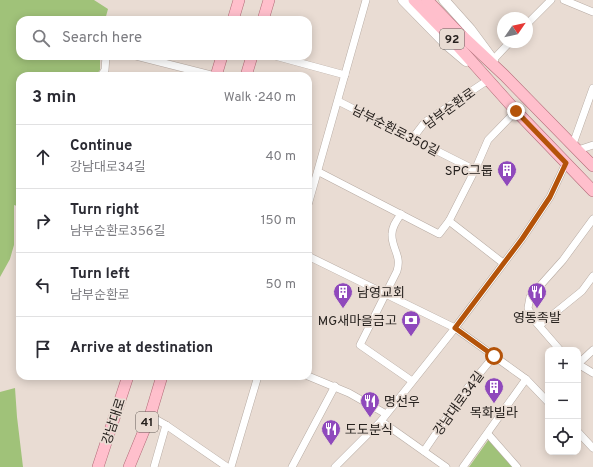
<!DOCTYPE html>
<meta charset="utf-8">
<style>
:root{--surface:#fff;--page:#f2f2f3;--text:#2b2b33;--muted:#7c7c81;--line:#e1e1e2}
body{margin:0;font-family:Overpass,"Noto Sans KR",sans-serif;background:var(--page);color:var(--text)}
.controls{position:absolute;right:12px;bottom:12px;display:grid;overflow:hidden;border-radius:8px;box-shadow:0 2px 10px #0003}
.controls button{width:36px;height:36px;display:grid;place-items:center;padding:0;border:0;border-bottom:1px solid var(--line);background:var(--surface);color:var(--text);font:20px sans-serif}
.compass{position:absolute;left:497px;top:12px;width:36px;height:36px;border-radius:50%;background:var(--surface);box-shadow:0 2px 10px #0003;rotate:56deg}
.stop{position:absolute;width:12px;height:12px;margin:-9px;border:3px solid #b45309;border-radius:50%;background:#fff}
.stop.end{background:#b45309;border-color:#fff;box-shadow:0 1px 4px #0008}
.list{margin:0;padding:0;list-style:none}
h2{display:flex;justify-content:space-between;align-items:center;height:52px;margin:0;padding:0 16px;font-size:17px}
h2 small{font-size:13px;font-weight:400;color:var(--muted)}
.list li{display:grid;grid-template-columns:26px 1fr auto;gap:12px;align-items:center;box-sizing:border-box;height:64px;padding:0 16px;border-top:1px solid var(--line)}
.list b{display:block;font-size:15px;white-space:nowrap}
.list p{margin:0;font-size:13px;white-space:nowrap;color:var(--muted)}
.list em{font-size:13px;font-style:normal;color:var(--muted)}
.icon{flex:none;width:22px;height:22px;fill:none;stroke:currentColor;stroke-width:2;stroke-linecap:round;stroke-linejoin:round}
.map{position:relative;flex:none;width:593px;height:467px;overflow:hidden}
.search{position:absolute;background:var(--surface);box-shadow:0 2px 10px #0003;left:16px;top:16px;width:296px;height:44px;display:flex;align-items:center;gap:10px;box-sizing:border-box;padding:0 14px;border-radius:12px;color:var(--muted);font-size:15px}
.panel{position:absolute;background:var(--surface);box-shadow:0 2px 10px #0003;left:16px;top:72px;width:296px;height:308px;border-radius:12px}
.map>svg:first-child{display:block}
</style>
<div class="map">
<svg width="593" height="467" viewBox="0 0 593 467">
<rect width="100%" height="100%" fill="#e9dcd3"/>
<!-- green -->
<g fill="#a0c279">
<polygon points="0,0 94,0 108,9 105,20 20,20 20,56 100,56 100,70 95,76 20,76 20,207 14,205 14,245 10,259 0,277"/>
<polygon points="15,388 17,417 23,467 0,467 0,392"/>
<polygon points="489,439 513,467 469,467"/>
</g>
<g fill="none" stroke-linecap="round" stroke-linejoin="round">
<!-- minor casing -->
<g stroke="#b7aba3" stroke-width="8">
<g id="minor">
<polyline points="564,0 593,12"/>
<polyline points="527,24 551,0"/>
<polyline points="136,56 215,76"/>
<polyline points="275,56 345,75"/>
<polyline points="493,60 510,42"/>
<polyline points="101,76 105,70 106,56"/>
<polyline points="338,101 475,170"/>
<polyline points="412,139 425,122 488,80"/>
<polyline points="573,144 593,88"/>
<polyline points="578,150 593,145"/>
<polyline points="319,172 439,234 449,221 475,170 488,140 516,111"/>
<polyline points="308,205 366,0"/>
<path d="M401 214C397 220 392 226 392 234 391 248 402 255 397 271L360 345 412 381"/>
<polyline points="449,221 503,263"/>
<polyline points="308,256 455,328 526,379 548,402"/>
<polyline points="540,325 582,291 593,276"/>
<polyline points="560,350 534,320 528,308 530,297 563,260 593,219"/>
<polyline points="578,364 593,350"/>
<polyline points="578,364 593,373"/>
<polyline points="308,376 349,393 386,414"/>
<polyline points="150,416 166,425 227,467"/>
<polyline points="381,421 446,467"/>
<polyline points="578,432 593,448"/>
<polyline points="488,434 517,467"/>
<polyline points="424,451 465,391 494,356"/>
<polyline points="154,467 166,425"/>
<polyline points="231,467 258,376"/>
<polyline points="292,467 335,386"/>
<polyline points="335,467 381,421 455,328 522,239 550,197 566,163"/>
<polyline points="463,467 526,379"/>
</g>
</g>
<!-- secondary casing -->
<g stroke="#b7aba3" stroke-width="11">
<g id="secondary">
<polyline points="403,0 447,45 466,61"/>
<polyline points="444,0 470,29 493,60"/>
</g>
</g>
<!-- primary casing -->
<g stroke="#b36c79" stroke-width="12">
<g id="primary">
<polyline points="414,0 449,36 516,111 593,191"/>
<polyline points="427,0 456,30 504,75 593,166"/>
<polyline points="233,20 239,0"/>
<polyline points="263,20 269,0"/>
<polyline points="216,76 222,56"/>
<polyline points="246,76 252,56"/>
<polyline points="98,467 128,376"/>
<polyline points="129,467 150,416 162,376"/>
</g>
</g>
<!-- minor -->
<use href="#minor" stroke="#fff" stroke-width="7"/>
<!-- secondary -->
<use href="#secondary" stroke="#fff" stroke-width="10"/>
<!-- primary -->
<use href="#primary" stroke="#ffbfcc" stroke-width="11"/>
</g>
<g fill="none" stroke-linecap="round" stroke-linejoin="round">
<!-- route -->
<polyline stroke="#b45309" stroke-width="5" points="494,356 455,328 522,239 550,197 566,163 516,111"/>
</g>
<!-- icons -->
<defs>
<g id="building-pin" transform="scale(1)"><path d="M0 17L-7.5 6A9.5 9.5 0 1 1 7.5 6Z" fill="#8f49bc" stroke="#e9dcd3"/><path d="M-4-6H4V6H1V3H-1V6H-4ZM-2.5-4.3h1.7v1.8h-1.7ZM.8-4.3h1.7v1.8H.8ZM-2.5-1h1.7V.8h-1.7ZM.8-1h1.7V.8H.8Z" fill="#fff"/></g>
<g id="restaurant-pin" transform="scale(1)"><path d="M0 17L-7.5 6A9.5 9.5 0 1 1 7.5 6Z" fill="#8f49bc" stroke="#e9dcd3"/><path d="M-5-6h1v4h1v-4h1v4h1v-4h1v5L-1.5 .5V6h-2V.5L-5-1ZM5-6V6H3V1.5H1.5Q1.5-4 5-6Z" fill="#fff"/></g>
<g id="bank-pin" transform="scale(1)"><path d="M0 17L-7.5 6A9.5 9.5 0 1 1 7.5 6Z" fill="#8f49bc" stroke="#e9dcd3"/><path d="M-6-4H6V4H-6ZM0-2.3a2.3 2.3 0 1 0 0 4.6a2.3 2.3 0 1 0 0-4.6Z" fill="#fff"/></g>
</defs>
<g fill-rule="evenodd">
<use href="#building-pin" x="507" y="170"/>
<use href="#building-pin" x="343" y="292"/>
<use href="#restaurant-pin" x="537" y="292"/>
<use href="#bank-pin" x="411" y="320"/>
<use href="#building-pin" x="494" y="387"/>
<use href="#restaurant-pin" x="370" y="401"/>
<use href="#restaurant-pin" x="331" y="429"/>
</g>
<g text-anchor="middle" stroke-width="3.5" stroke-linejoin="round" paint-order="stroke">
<!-- shield labels -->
<g fill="#e9dcd3" stroke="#605954" stroke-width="1">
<rect x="440" y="29" width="24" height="20" rx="3"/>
<rect x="136" y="412" width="22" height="20" rx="3"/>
</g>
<g font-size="12" font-weight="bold" fill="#26211e">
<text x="452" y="43">92</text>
<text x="147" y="426">41</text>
</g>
<!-- street labels -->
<g font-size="13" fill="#26211e" stroke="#e9dcd3">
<text transform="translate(449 108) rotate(-36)" y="5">남부순환로</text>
<text transform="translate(396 130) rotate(27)" y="5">남부순환로350길</text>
<text transform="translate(458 403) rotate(-54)" y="5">강남대로34길</text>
<text transform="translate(113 421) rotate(-72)" y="5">강남대로</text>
</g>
<!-- poi labels -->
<g font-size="13" fill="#26211e" stroke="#e9dcd3" text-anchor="start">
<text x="493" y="175" text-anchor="end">SPC그룹</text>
<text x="357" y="297">남영교회</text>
<text x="537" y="322" text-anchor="middle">영동족발</text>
<text x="397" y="325" text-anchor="end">MG새마을금고</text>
<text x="384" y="406">명선우</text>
<text x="494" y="417" text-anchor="middle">목화빌라</text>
<text x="345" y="434">도도분식</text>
</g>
</g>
</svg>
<div class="controls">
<button>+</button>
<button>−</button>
<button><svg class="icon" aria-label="locate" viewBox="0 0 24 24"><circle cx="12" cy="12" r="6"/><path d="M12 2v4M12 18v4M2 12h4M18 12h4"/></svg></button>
</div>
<svg class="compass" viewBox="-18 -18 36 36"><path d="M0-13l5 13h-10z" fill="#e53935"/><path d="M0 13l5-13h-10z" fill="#7c7c81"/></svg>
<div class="stop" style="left:494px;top:356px"></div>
<div class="stop end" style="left:516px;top:111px"></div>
<div class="search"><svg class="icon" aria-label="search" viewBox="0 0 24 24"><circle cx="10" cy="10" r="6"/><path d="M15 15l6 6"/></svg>Search here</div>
<section class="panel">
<h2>3 min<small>Walk · 240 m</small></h2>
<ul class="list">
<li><svg class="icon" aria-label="ahead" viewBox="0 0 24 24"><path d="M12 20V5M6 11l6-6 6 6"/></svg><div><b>Continue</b><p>강남대로34길</p></div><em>40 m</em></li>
<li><svg class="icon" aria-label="right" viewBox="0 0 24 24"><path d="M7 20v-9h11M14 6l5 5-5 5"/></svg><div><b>Turn right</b><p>남부순환로356길</p></div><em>150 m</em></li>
<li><svg class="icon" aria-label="left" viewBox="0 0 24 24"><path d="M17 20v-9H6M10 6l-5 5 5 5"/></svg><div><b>Turn left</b><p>남부순환로</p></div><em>50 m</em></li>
<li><svg class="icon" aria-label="arrive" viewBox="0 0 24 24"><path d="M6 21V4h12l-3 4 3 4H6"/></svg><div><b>Arrive at destination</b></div></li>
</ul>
</section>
</div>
